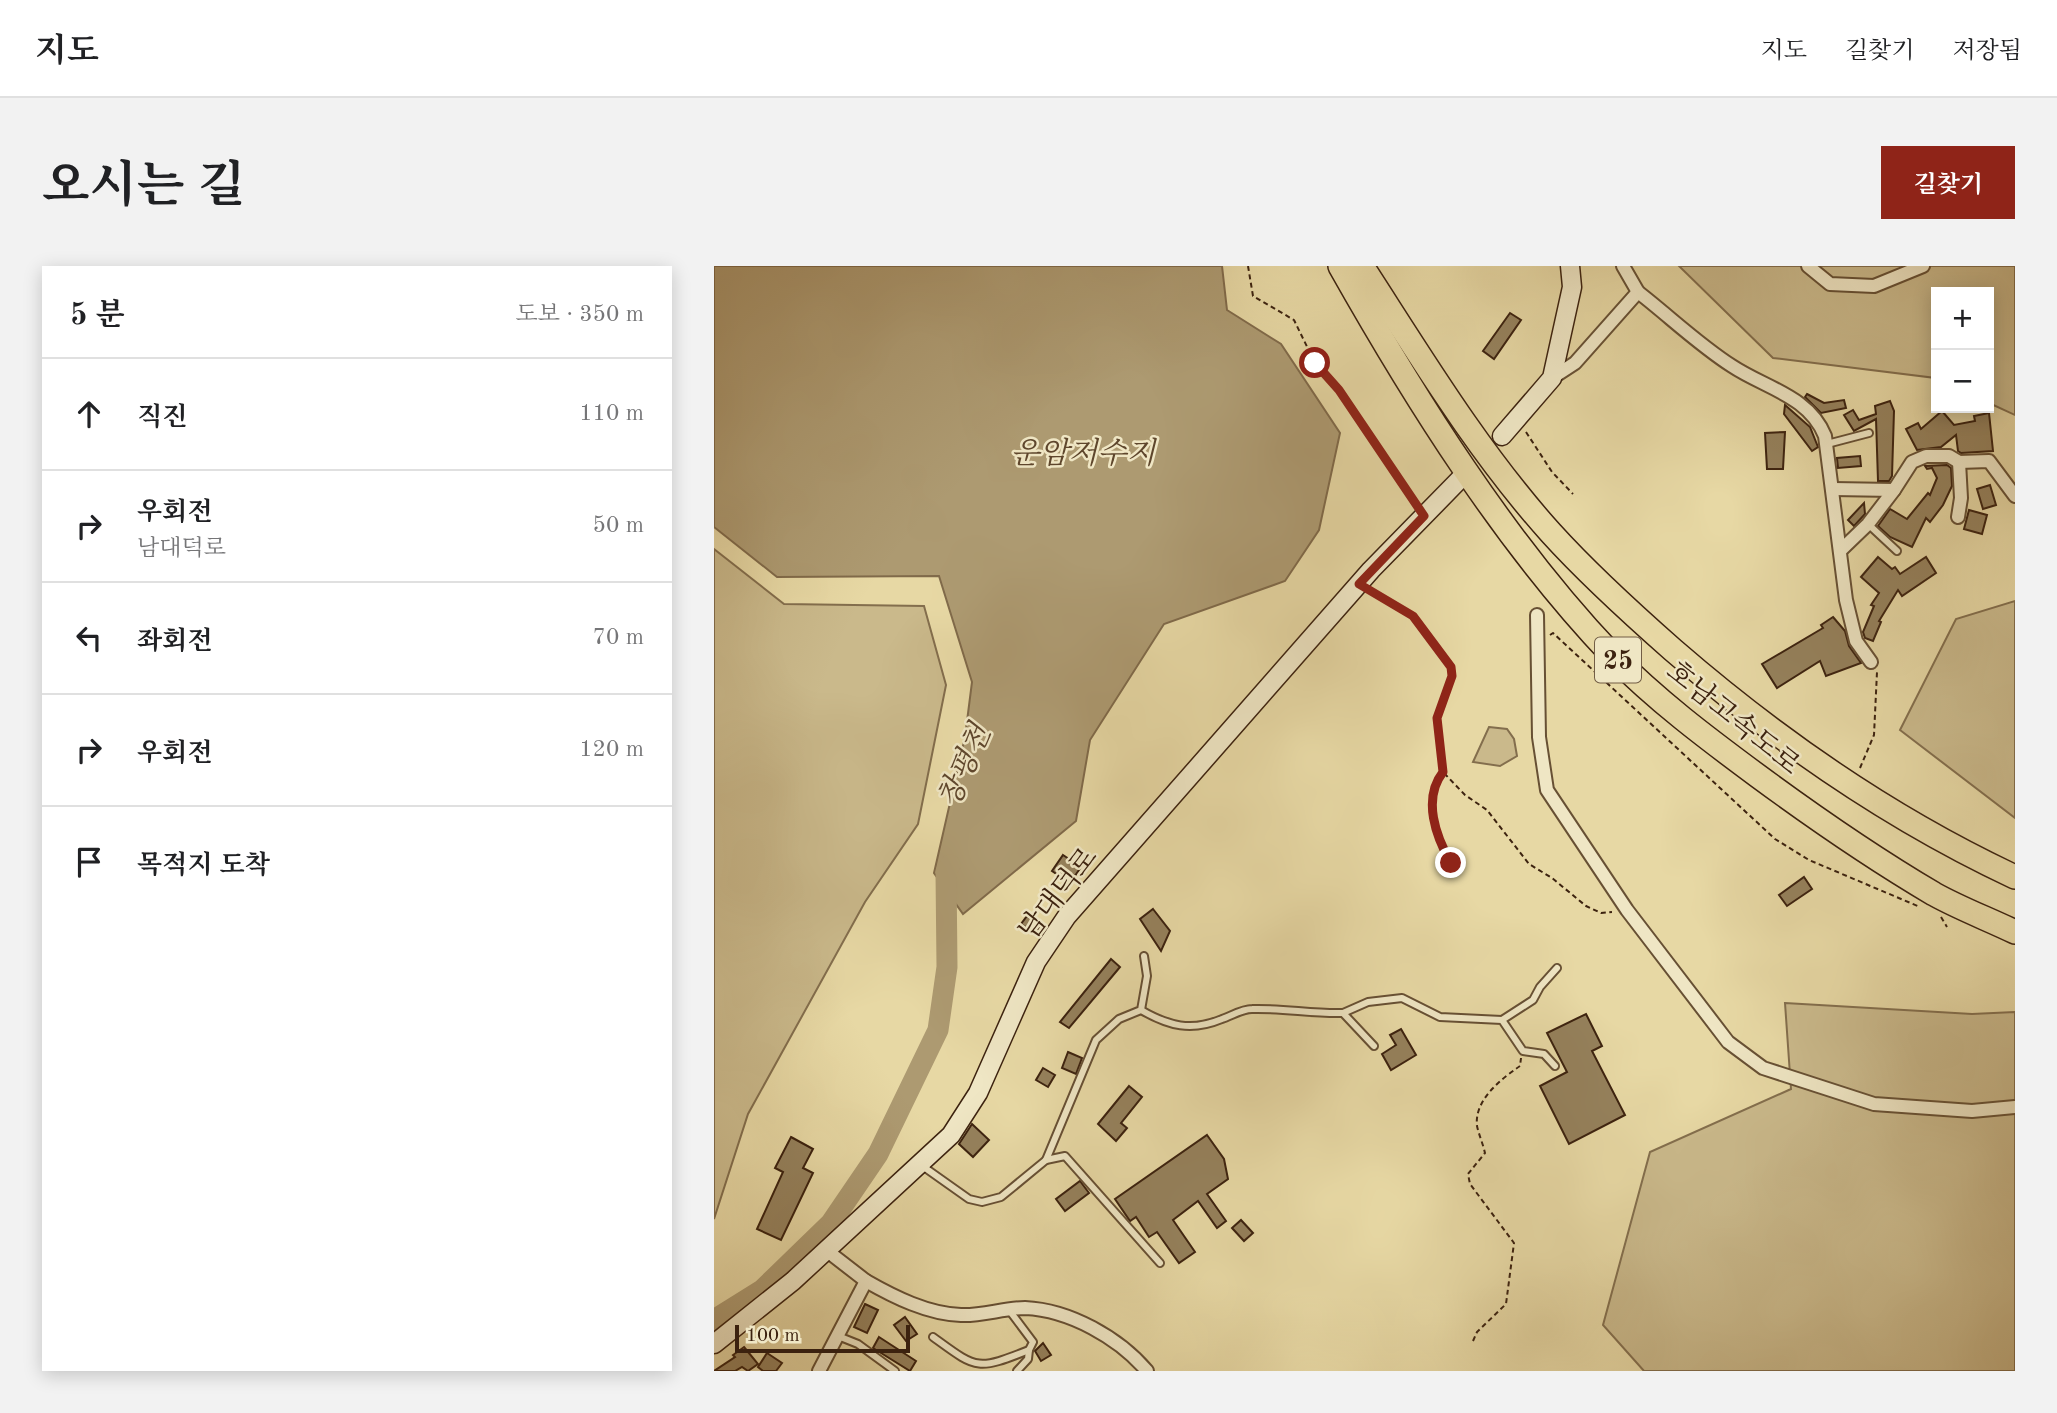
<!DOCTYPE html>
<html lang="ko">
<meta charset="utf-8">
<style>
:root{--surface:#fff;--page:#f2f2f2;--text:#202124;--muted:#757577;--line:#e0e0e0;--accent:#8f2418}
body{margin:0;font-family:"Old Standard TT","Noto Serif KR",serif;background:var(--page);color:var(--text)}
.controls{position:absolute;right:21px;top:21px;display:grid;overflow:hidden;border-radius:0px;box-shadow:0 4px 18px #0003}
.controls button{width:63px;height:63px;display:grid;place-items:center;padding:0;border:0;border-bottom:2px solid var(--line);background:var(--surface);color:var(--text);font:35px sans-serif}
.scale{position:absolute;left:21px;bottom:18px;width:175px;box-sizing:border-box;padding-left:7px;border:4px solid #3c220f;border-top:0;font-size:19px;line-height:24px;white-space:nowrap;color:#3c220f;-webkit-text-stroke:5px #efe6c4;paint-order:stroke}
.stop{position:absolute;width:21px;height:21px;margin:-16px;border:5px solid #8f2418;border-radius:50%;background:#fff}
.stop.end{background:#8f2418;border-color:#fff;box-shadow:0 2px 7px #0008}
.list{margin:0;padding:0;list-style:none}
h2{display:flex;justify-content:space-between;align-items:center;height:91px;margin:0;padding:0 28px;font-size:30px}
h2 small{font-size:23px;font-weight:400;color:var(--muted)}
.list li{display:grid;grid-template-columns:46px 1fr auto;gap:21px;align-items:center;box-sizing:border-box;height:112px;padding:0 28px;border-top:2px solid var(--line)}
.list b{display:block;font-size:26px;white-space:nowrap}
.list p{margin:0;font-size:23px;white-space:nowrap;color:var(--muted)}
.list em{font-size:23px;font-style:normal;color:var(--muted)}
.icon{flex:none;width:38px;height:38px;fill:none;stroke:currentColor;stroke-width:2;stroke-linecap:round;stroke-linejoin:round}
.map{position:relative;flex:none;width:1301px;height:1105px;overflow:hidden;border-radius:0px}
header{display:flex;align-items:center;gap:42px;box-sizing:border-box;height:98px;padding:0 35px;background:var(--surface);border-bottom:2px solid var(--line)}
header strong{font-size:33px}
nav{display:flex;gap:38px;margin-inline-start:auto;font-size:24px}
.intro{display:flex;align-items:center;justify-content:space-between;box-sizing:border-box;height:168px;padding:0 42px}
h1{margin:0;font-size:49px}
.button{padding:18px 32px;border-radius:0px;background:var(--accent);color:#fff;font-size:24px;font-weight:700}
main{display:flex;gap:42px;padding:0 42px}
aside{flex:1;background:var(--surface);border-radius:0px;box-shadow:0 4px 18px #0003}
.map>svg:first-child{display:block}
</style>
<header>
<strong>지도</strong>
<nav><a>지도</a><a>길찾기</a><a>저장됨</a></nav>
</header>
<div class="intro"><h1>오시는 길</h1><a class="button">길찾기</a></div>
<main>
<aside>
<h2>5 분<small>도보 · 350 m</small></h2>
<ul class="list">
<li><svg class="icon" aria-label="ahead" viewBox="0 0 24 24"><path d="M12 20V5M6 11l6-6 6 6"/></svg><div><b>직진</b></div><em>110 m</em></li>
<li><svg class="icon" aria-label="right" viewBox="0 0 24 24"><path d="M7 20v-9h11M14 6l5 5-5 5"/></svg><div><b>우회전</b><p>남대덕로</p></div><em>50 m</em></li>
<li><svg class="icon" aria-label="left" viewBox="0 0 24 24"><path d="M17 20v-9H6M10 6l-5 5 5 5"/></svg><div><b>좌회전</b></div><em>70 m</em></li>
<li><svg class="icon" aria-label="right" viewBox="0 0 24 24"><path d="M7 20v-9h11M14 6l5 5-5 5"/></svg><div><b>우회전</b></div><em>120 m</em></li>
<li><svg class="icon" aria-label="arrive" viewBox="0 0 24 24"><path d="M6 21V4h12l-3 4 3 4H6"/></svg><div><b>목적지 도착</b></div></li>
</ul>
</aside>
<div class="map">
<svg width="1301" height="1105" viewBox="0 0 1301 1105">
<rect width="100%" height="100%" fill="#e7d8a4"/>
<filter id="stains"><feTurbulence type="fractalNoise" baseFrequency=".00286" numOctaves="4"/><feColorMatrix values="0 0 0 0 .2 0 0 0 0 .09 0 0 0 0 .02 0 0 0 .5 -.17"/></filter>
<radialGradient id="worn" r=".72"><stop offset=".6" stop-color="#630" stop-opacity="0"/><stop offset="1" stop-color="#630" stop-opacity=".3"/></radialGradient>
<!-- green -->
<g fill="#cab98b" stroke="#836e4d" stroke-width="2">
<polygon points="965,0 1301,0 1301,149 1275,137 1275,26 1222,26 1222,112 1059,92"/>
<polygon points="0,283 70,338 210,340 232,419 204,558 151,636 34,848 0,953"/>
<polygon points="1301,335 1301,552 1186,464 1242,353"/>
<polygon points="775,461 793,463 800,473 803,490 786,500 759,496"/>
<polygon points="1071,737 1258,748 1301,746 1301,1105 930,1105 889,1059 936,886 1077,823"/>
</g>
<!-- water -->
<polygon fill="#ad9a71" stroke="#806a4a" stroke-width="2" points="0,0 508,0 513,44 567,78 626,167 605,264 571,315 450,358 376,474 362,555 249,648 220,607 251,471 258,416 225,310 63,311 0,261"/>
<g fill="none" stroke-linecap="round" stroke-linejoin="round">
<!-- river -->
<polyline stroke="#ad9a71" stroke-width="21" points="0,1054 48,1024 117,957 164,888 224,764 233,701 232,606 236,599"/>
</g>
<!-- building -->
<g fill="#95815c" stroke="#3c220f" stroke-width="2">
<polygon points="796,47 807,54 780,93 769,85"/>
<polygon points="1093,128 1110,137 1130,134 1132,142 1107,147 1091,131"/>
<polygon points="1176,135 1180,145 1178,210 1175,215 1164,215 1162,153 1140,165 1130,149 1139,144 1145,154 1162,148 1161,140"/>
<polygon points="1071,139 1096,161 1104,181 1098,185 1070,148"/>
<polygon points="1228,145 1240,159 1261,155 1260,150 1275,147 1279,185 1247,187 1244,185 1242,169 1227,181 1203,184 1192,163 1204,157 1207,163"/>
<polygon points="1071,166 1069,203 1053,203 1051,167"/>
<polygon points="1146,190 1147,200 1124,202 1123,192"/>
<polygon points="1233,199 1237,202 1238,220 1229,239 1216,256 1212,252 1198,281 1176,271 1164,260 1176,243 1193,253 1214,227 1216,229 1223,212 1218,202 1213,203 1211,200"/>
<polygon points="1276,219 1282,239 1269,243 1263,223"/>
<polygon points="1150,237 1151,248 1140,260 1134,254"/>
<polygon points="1255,244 1273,249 1268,268 1250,263"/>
<polygon points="1164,291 1178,303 1181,301 1186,308 1212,291 1222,307 1188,330 1184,324 1165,355 1167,356 1159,375 1151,372 1149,366 1160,340 1157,339 1165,327 1147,311"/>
<polygon points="1119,351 1131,365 1135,380 1147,397 1112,410 1106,395 1063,422 1048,398 1109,362 1107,359"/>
<polygon points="349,589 367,601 356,617 338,605"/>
<polygon points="1090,611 1098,623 1073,640 1065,629"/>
<polygon points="439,643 456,665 447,685 426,653"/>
<polygon points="313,650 326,660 321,667 307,658"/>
<polygon points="397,693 406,701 355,762 346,756"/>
<polygon points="872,748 888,780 878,785 911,849 855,878 826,820 853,806 833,767"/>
<polygon points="687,763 702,789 677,804 668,788 682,779 676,769"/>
<polygon points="354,786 368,792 362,808 348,802"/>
<polygon points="329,802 341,809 334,821 322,814"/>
<polygon points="415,820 428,831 407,857 413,862 402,875 384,858"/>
<polygon points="258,858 275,874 259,891 245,878"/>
<polygon points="493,869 510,893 514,913 493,928 512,955 503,962 484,935 459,954 481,986 465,997 443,966 435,971 422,951 416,955 401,933"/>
<polygon points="77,871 99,883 89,902 99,907 67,974 43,963 69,906 61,902"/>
<polygon points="366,915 375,927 351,945 342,933"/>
<polygon points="527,954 539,967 530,975 518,962"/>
<polygon points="151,1038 164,1044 153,1067 140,1061"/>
<polygon points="191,1051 203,1068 192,1075 180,1059"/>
<polygon points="165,1071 202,1095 196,1105 159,1082"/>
<polygon points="329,1077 337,1089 327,1095 321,1085"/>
<polygon points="30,1081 44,1098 34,1105 28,1101 21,1105 0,1105 21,1091 19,1089"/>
<polygon points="53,1087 68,1097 62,1105 49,1105 44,1101"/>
</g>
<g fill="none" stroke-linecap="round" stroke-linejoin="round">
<!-- service casing -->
<g stroke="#675034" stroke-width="10">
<g id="service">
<polyline points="1113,178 1155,167"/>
<polyline points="1154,258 1183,285"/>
<path d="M427 744C455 760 477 766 508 753 517 750 528 743 538 743 569 742 599 748 629 747L660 780"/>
<polyline points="629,747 654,736 688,732 726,751 788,754 809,785 830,788 841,800"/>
<polyline points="788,754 819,734 826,721 843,702"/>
<polyline points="332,894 351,890 446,997"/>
<polyline points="207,899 255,933 268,936 287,931 332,894 382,774 405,753 427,744 433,710 430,690"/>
<polyline points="124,1070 144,1078 181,1105"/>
<path d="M219 1071C263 1103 262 1105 315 1084L319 1076 295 1044"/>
<polyline points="303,1105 314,1093 315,1084"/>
</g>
</g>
<!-- minor casing -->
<g stroke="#675034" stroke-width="16">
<g id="minor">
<polyline points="1094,0 1116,18 1160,20 1209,0"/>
<path d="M924 26C955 50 985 79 1018 100 1051 122 1095 130 1111 170L1132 334 1142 375 1157 396"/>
<polyline points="838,112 861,97 924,26 909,0"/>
<polyline points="1119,223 1180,224 1198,196 1212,190 1235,190 1245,196 1275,195 1301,230"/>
<polyline points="1244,251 1247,232 1245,196"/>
<polyline points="1127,284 1154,258 1180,224"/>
<polyline points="823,349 825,471 833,524 913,644 1014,776 1049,802 1160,838 1258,845 1301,841"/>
<path d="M152 1015C180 1031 214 1048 247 1049 268 1050 290 1042 311 1042 356 1044 405 1072 433 1105"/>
<polyline points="105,1105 152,1015 112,984"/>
</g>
</g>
<!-- secondary casing -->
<g stroke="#3c220f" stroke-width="21">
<g id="secondary">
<polyline points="788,170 838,112 858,21 856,0"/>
<polyline points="0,1078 79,1015 237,869 264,827 322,696 353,650 657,304 746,213"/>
</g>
</g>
<!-- motorway casing -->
<g stroke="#3c220f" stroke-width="26">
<g id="motorway">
<path d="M626 0C701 133 792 278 898 389 942 434 994 473 1044 510 1101 552 1159 592 1220 628 1245 642 1274 653 1301 666"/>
<path d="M648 0C707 91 764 186 837 267 875 309 917 347 959 384 1064 475 1175 552 1301 611"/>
</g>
</g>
<!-- path -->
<g stroke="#3c220f" stroke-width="2" stroke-dasharray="5 3.5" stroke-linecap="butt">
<polyline points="534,0 539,30 580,54 601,97 625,124 702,237"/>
<polyline points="812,166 838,206 859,228"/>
<polyline points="658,326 699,350 737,400 738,410 723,452 729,506 751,529 773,544 815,598 838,612 872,640 887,647 898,646"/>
<polyline points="836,369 839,367 1061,573 1095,594 1206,641"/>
<polyline points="1146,502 1160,469 1163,406"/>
<path d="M728 507C708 533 722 572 737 597"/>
<polyline points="1227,651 1233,661"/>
<path d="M759 1075 763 1066 792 1038 800 977 756 918 754 908 771 887C769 878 765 869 763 860 760 834 787 813 806 800L807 792"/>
</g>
<!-- service -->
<use href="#service" stroke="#efe6c4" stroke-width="6"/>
<!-- minor -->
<use href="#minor" stroke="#efe6c4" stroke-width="12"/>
<!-- secondary -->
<use href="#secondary" stroke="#efe6c4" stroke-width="18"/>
<!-- motorway -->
<use href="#motorway" stroke="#e7d8a4" stroke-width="23"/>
</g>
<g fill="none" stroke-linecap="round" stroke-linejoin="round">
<!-- route -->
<path stroke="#8f2418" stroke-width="9" d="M601 97 625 124 710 250 645 318 699 350 737 401 738 410 723 452 729 506C708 533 722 571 737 597"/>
</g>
<g text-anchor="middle" stroke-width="5" stroke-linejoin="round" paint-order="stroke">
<!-- shield labels -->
<rect fill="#efe6c4" stroke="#725d45" stroke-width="2" x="881" y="371.5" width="46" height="45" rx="5"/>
<g font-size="26" font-weight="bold" fill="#3c220f">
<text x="904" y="403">25</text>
</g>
<!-- street labels -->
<g font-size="28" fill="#3c220f" stroke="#efe6c4">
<text transform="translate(1020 451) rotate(39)" y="10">호남고속도로</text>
<text transform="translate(343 627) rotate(-52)" y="10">남대덕로</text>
</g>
<!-- water labels -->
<g font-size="30" font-style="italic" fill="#5e462c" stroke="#efe6c4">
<text x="369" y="197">운암저수지</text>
<text transform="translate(250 500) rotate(-66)" y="10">창평천</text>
</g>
</g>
<rect width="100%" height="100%" filter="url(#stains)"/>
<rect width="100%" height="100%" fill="url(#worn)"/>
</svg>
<div class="controls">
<button>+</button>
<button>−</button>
</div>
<div class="scale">100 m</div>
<div class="stop" style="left:601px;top:97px"></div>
<div class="stop end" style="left:737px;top:597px"></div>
</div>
</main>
